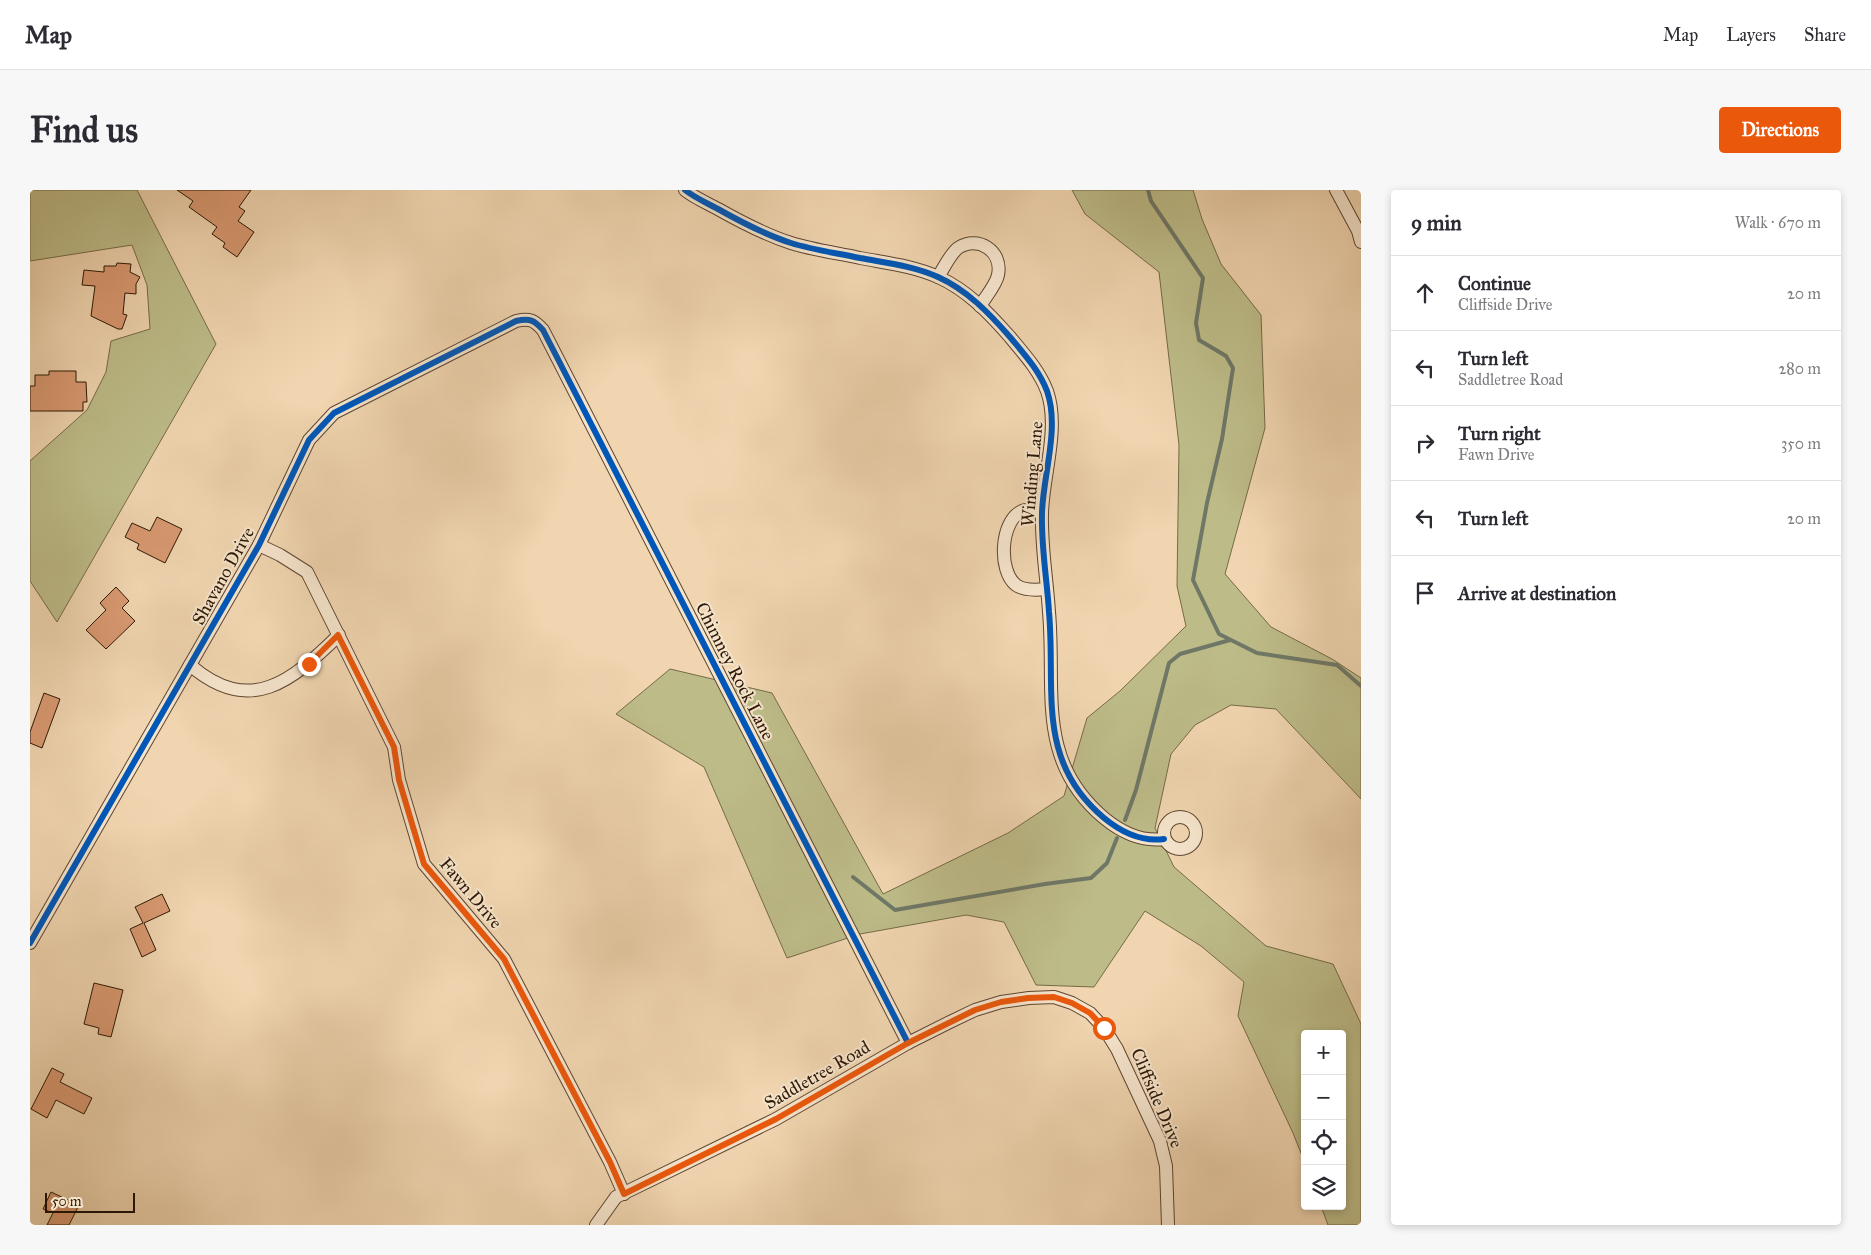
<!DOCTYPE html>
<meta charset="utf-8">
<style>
:root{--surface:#fff;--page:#f7f7f7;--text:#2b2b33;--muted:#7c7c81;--line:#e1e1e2;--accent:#ea580c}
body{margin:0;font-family:"IM FELL Great Primer",serif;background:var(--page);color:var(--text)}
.controls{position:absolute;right:15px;bottom:15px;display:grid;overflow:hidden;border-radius:5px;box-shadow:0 2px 8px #0003}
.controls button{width:45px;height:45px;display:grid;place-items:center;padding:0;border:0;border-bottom:1px solid var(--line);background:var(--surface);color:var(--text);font:25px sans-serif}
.scale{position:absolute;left:15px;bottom:12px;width:90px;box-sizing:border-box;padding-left:5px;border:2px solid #2e1705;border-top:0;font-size:14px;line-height:18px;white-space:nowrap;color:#2e1705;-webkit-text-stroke:4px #f5e4cc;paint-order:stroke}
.stop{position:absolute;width:15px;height:15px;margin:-11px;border:4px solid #ea580c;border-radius:50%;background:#fff}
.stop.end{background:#ea580c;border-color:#fff;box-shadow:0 1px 5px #0008}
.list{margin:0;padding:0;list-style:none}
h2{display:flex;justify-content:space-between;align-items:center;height:65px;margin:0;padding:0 20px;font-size:21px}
h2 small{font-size:16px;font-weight:400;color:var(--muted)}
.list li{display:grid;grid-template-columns:32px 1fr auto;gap:15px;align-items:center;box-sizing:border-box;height:75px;padding:0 20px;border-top:1px solid var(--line)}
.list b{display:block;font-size:19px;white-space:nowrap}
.list p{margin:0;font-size:16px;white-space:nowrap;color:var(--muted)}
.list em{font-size:16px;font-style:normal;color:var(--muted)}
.icon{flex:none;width:28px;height:28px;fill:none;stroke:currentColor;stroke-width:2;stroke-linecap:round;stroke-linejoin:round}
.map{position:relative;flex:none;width:1331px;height:1035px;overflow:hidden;border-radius:5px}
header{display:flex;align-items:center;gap:30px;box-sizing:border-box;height:70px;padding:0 25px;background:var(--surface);border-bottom:1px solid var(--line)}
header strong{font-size:24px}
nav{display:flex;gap:28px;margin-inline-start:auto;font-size:18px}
.intro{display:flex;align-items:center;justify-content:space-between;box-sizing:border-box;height:120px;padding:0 30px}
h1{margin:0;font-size:35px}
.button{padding:12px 22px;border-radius:5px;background:var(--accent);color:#fff;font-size:18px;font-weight:700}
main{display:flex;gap:30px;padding:0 30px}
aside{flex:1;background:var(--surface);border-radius:5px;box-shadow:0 2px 8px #0003}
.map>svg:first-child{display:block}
</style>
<header>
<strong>Map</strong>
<nav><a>Map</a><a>Layers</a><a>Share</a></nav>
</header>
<div class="intro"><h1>Find us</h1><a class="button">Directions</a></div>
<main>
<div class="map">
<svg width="1331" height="1035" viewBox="0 0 1331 1035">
<rect width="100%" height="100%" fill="#f0d5b0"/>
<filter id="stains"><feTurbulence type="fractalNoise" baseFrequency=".004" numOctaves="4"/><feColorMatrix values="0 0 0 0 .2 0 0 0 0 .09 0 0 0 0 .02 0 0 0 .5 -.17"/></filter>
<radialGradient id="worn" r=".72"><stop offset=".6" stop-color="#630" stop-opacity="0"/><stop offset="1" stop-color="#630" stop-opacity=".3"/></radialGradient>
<!-- green -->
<g fill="#bdbc89" stroke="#766a47">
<polygon points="0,0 107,0 186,154 27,432 0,391 0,271 57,220 76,182 81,151 120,139 117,95 102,55 0,71"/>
<polygon points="1042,0 1163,0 1172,29 1191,74 1231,125 1235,238 1195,384 1241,437 1302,469 1331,488 1331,609 1246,519 1201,515 1165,535 1141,564 1125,638 1144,677 1236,756 1303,774 1331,834 1331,1035 1298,1035 1291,1016 1312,1016 1312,844 1275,844 1275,973 1263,943 1208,826 1214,792 1171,756 1115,721 1064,797 1006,795 974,732 936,725 830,744 757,768 674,577 586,524 640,479 742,503 853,704 978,643 1034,606 1057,528 1090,501 1156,436 1147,396 1149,255 1129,82 1055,24"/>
</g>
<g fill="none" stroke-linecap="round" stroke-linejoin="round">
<!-- stream -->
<g stroke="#6f7867" stroke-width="4">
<polyline points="1118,0 1121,11 1173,88 1166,133 1169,150 1196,166 1203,178 1192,249 1177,313 1163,390 1189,444 1227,463 1307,475 1331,496"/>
<polyline points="1095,630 1106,600 1139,473 1150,464 1200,450"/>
<polyline points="823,687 865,720 1015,694 1061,688 1077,673 1087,648"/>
</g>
</g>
<!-- building -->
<g fill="#d99971" stroke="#2e1705">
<polygon points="147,0 221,0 209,17 215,21 208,31 224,42 207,67 193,57 195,53 182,44 187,37 159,17 163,11"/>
<polygon points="87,73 101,74 100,82 110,87 106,94 106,104 95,103 93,124 97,125 92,139 88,139 61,126 65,96 52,95 54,80 74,82 74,76 86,76"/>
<polygon points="19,181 46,181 46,192 56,192 57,212 53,212 53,221 0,221 0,196 5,196 5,185 19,185"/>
<polygon points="127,327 152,339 135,373 107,359 109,354 95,347 102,333 120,341"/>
<polygon points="86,397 99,411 92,418 105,431 76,459 56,440 76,420 70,413"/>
<polygon points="14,503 30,509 12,558 0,553 0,542"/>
<polygon points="132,704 140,721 114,733 126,760 112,767 100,739 113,733 105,717"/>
<polygon points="64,793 93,800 81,847 68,844 69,838 54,834"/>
<polygon points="22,878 34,884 30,892 62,908 54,924 26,910 17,928 1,919"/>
<polygon points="21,1002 49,1015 39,1035 17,1035 23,1023 13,1019"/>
</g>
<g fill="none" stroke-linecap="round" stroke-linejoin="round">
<!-- minor casing -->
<g stroke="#5e4630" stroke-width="14">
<g id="minor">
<path d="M655 0C665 8 677 13 688 19 711 32 736 45 761 53 783 60 807 63 830 68 856 73 884 76 908 87 937 100 959 123 980 147 994 164 1009 180 1017 201 1030 238 1013 285 1012 323 1011 357 1017 389 1019 422 1026 500 1005 570 1074 628 1091 642 1112 652 1134 649"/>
<polyline points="1306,0 1328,41 1331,52"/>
<path d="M908 87C914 78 920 64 928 58 948 45 973 61 968 85 966 95 956 106 950 116"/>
<path d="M1012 320C1006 321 997 319 992 321 970 331 968 381 986 395 994 401 1007 400 1016 399"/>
<polyline points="229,355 250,365 277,382 364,557 369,590 394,674 474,769 580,972 594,1004"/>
<path d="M160 475C220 527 262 491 309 445"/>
<circle cx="1150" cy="643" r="16"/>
<path d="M0 753 229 355 279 250 304 223 486 131C500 128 504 130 513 140L878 853"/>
<polyline points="566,1035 586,1007 746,929 878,853 922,831 945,820 971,812 999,808 1024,807 1042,813 1060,823 1074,838 1087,859 1130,951 1136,976 1138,1035"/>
</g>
</g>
<!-- minor -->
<use href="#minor" stroke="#f5e4cc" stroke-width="12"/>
<!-- cycleway casing -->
<g stroke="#f5e4cc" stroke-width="9">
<g id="cycleway">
<path d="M655 0C665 8 677 13 688 19 711 32 736 45 761 53 783 60 807 63 830 68 856 73 884 76 908 87 937 100 959 123 980 147 994 164 1009 180 1017 201 1030 238 1013 285 1012 323 1011 357 1017 389 1019 422 1026 500 1005 570 1074 628 1091 642 1112 652 1134 649"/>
<path d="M0 753 229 355 279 250 304 223 486 131C500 128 504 130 513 140L878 853"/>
</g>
</g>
<!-- cycleway -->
<use href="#cycleway" stroke="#0057b8" stroke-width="6"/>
</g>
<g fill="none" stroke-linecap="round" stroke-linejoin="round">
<!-- route -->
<polyline stroke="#ea580c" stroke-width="6" points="279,474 308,445 364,557 369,590 394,674 474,769 580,972 594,1004 746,929 878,853 945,820 971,812 998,808 1024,807 1042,813 1060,823 1074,838"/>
</g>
<g text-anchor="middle" stroke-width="4" stroke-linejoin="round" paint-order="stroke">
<!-- street labels -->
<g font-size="18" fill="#2e1705" stroke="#f5e4cc">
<text transform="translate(1002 284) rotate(-85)" y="6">Winding Lane</text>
<text transform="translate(193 386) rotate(-61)" y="6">Shavano Drive</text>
<text transform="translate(705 481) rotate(63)" y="6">Chimney Rock Lane</text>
<text transform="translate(441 703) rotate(50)" y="6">Fawn Drive</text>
<text transform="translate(787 885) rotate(-30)" y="6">Saddletree Road</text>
<text transform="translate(1127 908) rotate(67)" y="6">Cliffside Drive</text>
</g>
</g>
<rect width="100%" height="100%" filter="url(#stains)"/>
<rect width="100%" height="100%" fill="url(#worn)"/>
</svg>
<div class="controls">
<button>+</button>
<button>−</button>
<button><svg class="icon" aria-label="locate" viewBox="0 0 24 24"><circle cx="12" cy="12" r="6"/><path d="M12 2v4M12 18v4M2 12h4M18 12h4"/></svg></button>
<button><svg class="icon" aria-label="layers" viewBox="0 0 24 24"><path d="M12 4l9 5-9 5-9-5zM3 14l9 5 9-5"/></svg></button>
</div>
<div class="scale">50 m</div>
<div class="stop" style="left:1074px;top:838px"></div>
<div class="stop end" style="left:279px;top:474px"></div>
</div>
<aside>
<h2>9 min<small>Walk · 670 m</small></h2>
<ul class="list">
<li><svg class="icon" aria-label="ahead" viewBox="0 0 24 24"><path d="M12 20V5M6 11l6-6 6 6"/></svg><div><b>Continue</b><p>Cliffside Drive</p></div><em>20 m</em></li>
<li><svg class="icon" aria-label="left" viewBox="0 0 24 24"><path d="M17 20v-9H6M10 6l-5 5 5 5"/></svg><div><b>Turn left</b><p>Saddletree Road</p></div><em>280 m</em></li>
<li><svg class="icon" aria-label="right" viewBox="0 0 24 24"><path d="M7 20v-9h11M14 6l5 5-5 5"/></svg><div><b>Turn right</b><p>Fawn Drive</p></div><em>350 m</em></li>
<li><svg class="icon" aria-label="left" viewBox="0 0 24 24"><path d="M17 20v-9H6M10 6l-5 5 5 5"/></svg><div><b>Turn left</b></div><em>20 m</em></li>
<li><svg class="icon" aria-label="arrive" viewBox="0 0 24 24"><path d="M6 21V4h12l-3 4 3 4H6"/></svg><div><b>Arrive at destination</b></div></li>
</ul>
</aside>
</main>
